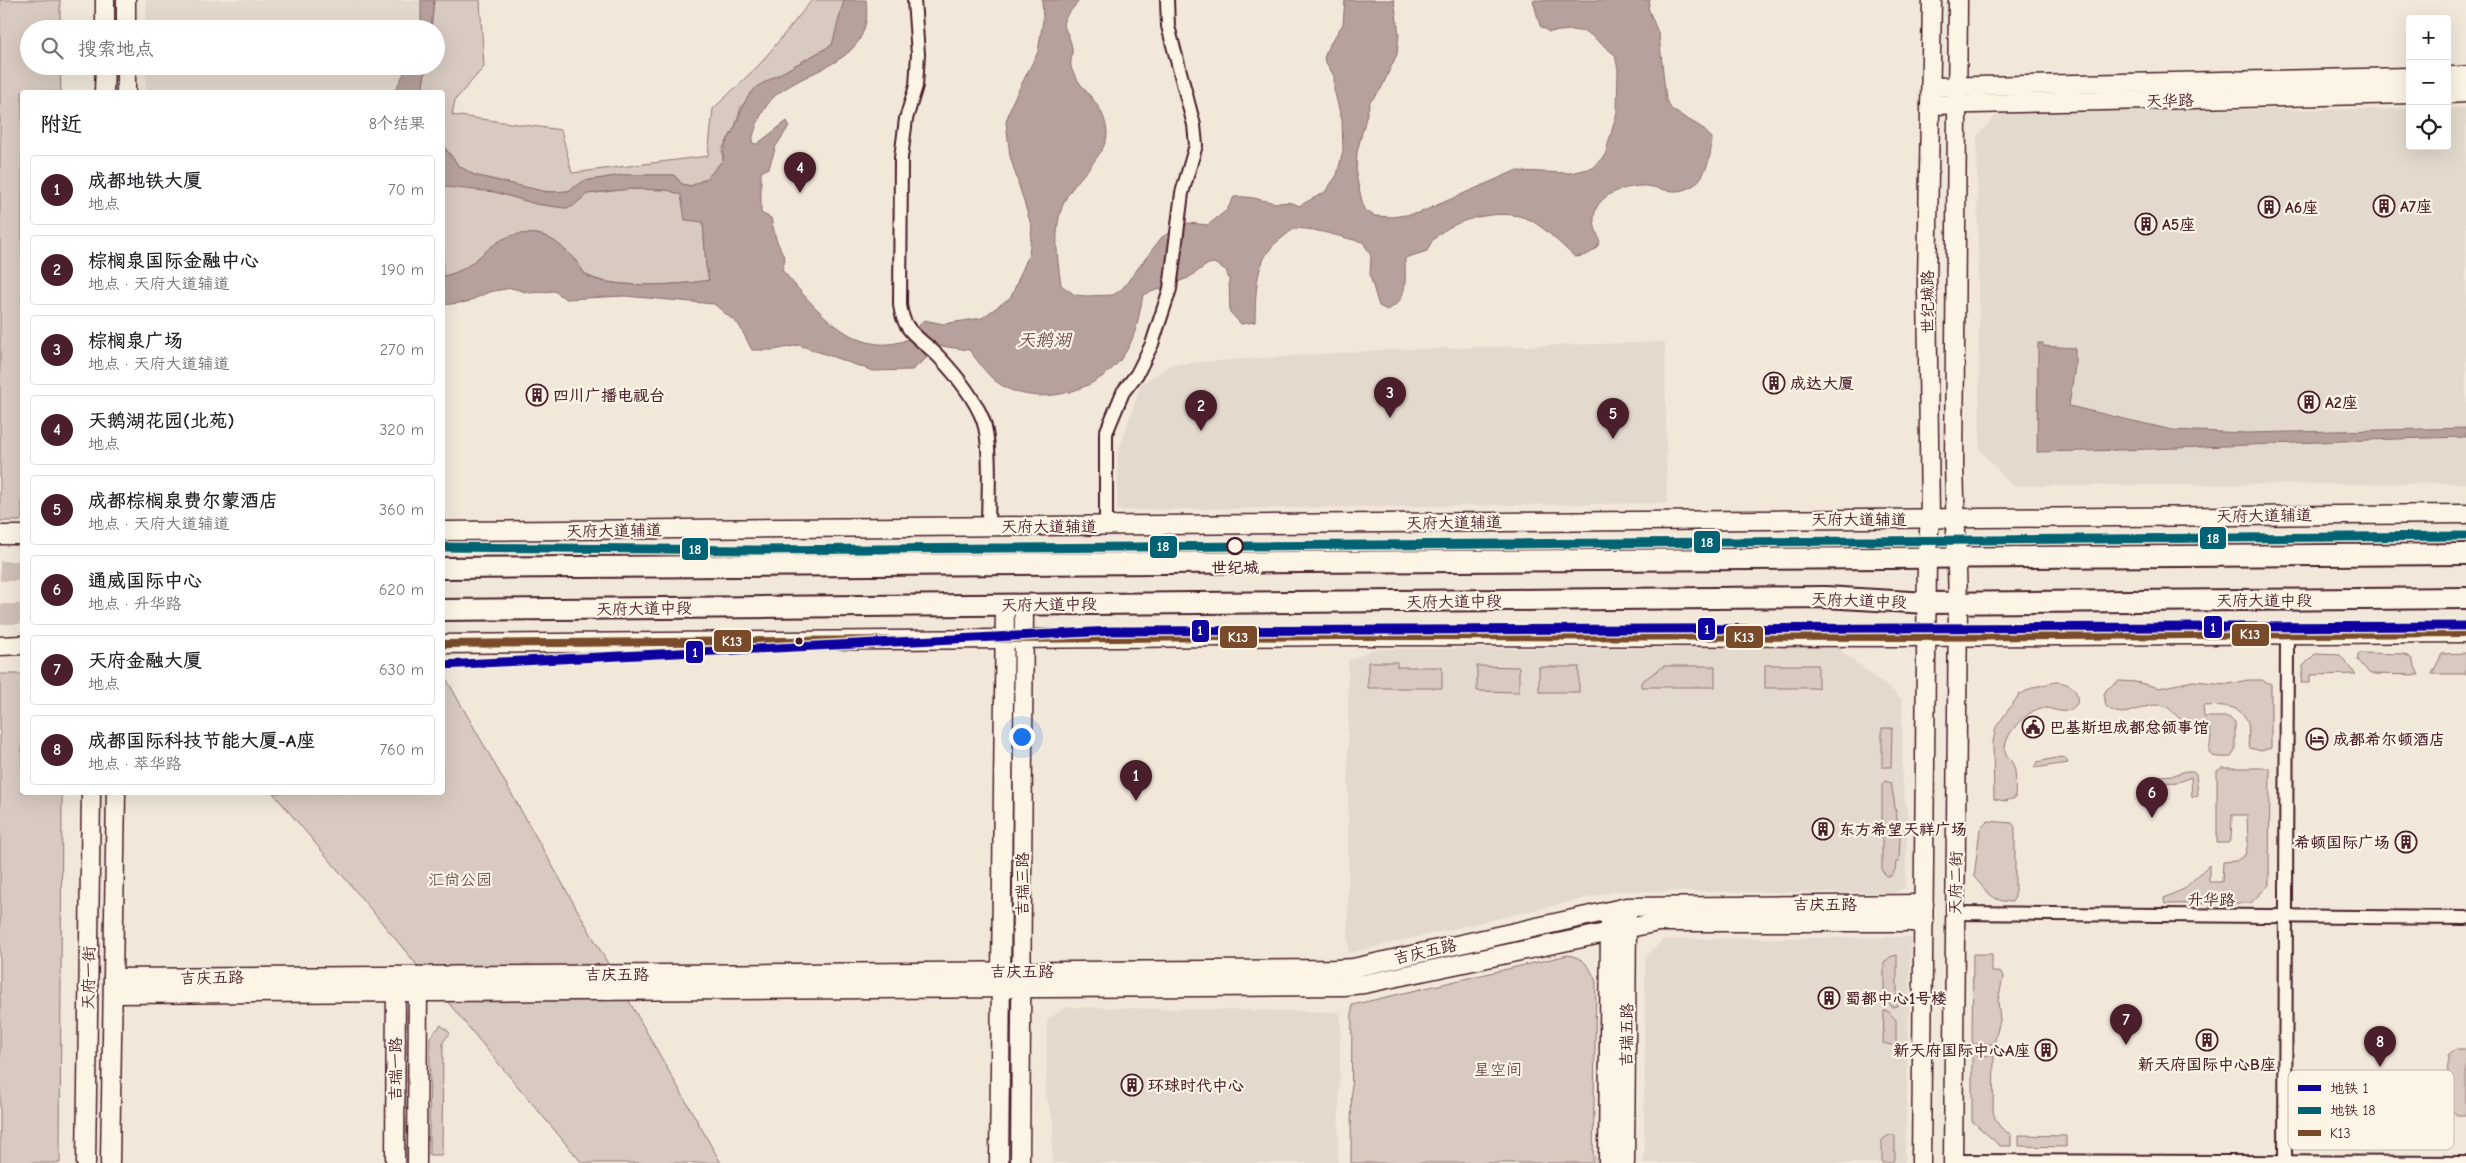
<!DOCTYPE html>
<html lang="zh">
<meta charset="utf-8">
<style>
:root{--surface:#fff;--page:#f6f6f6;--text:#202124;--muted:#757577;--line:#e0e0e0;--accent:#4a1f2b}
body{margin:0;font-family:"Comic Neue","LXGW WenKai TC",sans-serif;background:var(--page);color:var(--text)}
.controls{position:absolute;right:15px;top:15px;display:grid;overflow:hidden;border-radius:5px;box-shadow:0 5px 20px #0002}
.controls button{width:45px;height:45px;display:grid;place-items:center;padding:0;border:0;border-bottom:1px solid var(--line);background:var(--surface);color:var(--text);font:25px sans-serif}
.you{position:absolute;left:1021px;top:736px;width:18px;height:18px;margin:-12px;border:4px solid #fff;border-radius:50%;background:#1a73e8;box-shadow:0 0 0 8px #1a73e833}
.badge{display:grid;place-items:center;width:32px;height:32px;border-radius:50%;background:var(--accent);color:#fff;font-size:16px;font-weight:700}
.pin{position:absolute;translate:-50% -41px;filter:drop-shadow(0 1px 2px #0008)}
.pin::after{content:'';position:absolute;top:26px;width:18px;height:15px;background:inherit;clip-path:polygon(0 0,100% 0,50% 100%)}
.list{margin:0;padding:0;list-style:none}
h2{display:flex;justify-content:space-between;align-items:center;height:65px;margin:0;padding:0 20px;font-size:21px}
h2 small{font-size:16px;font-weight:400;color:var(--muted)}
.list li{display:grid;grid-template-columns:32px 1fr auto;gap:15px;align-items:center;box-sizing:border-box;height:70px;margin:0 10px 10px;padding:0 10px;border:1px solid var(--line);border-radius:5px}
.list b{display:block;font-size:19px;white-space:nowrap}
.list p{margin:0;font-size:16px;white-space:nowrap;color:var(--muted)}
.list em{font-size:16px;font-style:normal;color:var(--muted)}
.icon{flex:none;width:28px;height:28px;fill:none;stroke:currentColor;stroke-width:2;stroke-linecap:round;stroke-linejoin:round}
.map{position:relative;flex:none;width:2466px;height:1163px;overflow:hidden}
.search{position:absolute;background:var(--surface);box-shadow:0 5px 20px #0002;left:20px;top:20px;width:425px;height:55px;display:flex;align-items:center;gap:12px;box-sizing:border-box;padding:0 18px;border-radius:28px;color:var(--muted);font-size:19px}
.panel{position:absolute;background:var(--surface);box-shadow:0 5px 20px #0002;left:20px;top:90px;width:425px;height:705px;border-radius:5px}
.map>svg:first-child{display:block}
</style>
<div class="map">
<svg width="2466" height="1163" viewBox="0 0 2466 1163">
<rect width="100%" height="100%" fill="#f1e8da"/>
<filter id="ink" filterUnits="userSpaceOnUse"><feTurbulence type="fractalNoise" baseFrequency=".02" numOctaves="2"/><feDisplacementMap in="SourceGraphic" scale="10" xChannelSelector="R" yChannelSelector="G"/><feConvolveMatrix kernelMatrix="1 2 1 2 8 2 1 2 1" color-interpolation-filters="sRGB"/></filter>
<g filter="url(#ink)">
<!-- built -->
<g fill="#e4d9cd">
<polygon points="146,0 421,0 422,14 421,29 146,29"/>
<polygon points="146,66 408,66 394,92 146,92"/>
<polygon points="2447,108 2466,108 2466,483 2012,486 1980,450 1977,136 2000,111 2410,109 2410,146 2447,146"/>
<polygon points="1665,342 1667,503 1117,510 1118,452 1141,384 1173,364 1383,350"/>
<polygon points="1837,647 1902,699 1902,780 1908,819 1905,887 1895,893 1617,891 1348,953 1348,661 1374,649"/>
<polygon points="1911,937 1905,1163 1644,1163 1645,957 1664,939"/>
<polygon points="1066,1007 1341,1012 1338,1163 1052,1163 1053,1120 1046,1096 1047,1020"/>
</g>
<!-- green -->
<g fill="#d8cac0" stroke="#917476">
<polygon points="0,0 60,0 60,29 29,29 29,66 60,66 61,92 22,92 22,518 20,521 0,521"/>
<polygon points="434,0 480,0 484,67 455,100 452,115 561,130 572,173 708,156 713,109 760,64 812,0 844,0 845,2 832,45 758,86 741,107 735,127 722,149 723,160 707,178 691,186 682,184 674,175 623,175 584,181 568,191 557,192 541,191 474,175 459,166 443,145 442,92 422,92 426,66 436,66 436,29 431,29"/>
<path d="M442 185 495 192 536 204 565 208 579 201 587 194 629 189 668 190 681 195 703 222 706 266 709 280C685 285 605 290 586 274 582 271 580 266 577 262 567 251 552 236 537 234 495 228 480 271 443 276Z"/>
<polygon points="2361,653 2404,654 2411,658 2419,675 2370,674 2358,660 2358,655"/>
<polygon points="2466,653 2466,674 2432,674 2442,654"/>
<polygon points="2315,654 2340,655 2356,674 2310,675 2310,683 2301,683 2303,666"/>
<polygon points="1368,662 1397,662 1397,667 1442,667 1442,688 1368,688"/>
<rect x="1765" y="665" width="53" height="23"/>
<polygon points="1477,666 1519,667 1519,692 1477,691"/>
<polygon points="1664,666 1715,666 1715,687 1641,687 1641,682"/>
<rect x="1539" y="667" width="40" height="25"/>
<path d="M443 673 721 1163H582C478 1040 377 915 273 793L442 792Z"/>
<polygon points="0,674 22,674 22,792 62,793 60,1163 0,1163"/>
<path d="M2248 680H2262L2271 684V748L2261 751 2250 748C2247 740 2250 732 2248 724 2243 704 2220 705 2203 706L2204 717H2228L2235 722V751L2231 757C2194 759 2217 747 2209 728 2201 721 2191 726 2183 721 2173 715 2171 705 2157 705 2139 705 2123 722 2106 706L2104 694 2107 689 2119 681 2136 682 2159 688 2193 681 2228 684Z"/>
<path d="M2056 682C2071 683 2079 689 2077 704 2063 720 2052 704 2038 709 2024 714 2004 735 2005 750 2006 758 2012 760 2014 767 2017 776 2015 789 2015 798L2005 801 1994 799 1993 742 1996 727 2019 695 2034 687Z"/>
<polygon points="1882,728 1892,728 1891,767 1882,767"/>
<polygon points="2061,757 2065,758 2068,763 2034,768 2037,762"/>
<polygon points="2222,768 2270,768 2269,885 2251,903 2165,904 2164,898 2184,889 2209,865 2209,882 2222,882 2223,862 2236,861 2245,855 2248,844 2247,815 2232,815 2231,840 2228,843 2217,843 2217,771"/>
<polygon points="2186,771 2193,771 2196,774 2198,796 2192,797 2191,777 2179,782 2159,783 2159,776 2174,775"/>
<polygon points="1885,781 1891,783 1900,837 1899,862 1896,862 1895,870 1891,876 1887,876 1882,871 1882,785"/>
<path d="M1988 821 2012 823 2015 827V897L2012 902C1992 902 1987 891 1974 877L1980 829Z"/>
<polygon points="1973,954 1992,954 1992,972 2001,972 2003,977 1998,1001 2000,1020 1994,1044 1972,1044"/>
<path d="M1568 955C1585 958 1590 967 1596 982L1593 1163H1351L1352 1005Z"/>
<polygon points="1897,955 1897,1006 1892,1007 1884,998 1884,963 1890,957"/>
<polygon points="1884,1011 1888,1011 1896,1020 1896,1046 1883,1043"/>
<polygon points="441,1025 450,1033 443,1042 442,1155 429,1155 430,1037"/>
<polygon points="2456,1049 2466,1049 2466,1115 2456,1115 2447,1107 2448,1055"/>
<path d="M1972 1055 1994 1056 1993 1111C1995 1121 2001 1131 2011 1134V1146H2000L1972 1121Z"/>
<polygon points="1889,1135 1895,1135 1895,1157 1892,1163 1882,1163 1882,1140"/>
<polygon points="2019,1135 2066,1136 2066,1147 2019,1146"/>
</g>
<!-- water -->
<g fill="#b6a19c" stroke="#8b6d6f">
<polygon points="421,0 434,0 431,29 421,29"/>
<path d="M844 0H866C874 63 814 65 776 95 764 105 754 127 752 143L757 144 787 121 789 126 776 146 769 168 761 172V213L771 218 776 239 785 259 782 270C812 304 853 360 906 340 912 337 919 325 924 320L943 324 982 318 1011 297 1029 254 1032 228 1010 156 1006 122 1012 103 1038 52 1043 20 1042 0H1080L1067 15 1063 23C1066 31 1071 40 1072 48 1073 55 1069 63 1072 70 1083 94 1104 102 1107 132 1109 151 1077 179 1067 196 1052 223 1057 256 1061 285L1075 295 1086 296 1113 295 1122 289 1162 237 1188 223 1208 225 1227 210 1234 197C1252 196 1255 199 1271 202 1282 205 1288 199 1299 206L1325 192 1337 175 1343 151 1342 120 1334 90V76L1324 59 1327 49 1343 24 1345 0H1394L1399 34 1397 54 1381 89 1370 102 1357 152 1356 175 1364 210 1375 216 1392 217 1419 213 1515 171 1570 173 1593 168 1605 155 1617 112 1618 70 1615 55 1587 32 1571 30 1549 32 1540 26 1533 0H1650L1648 8 1659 35 1666 100 1672 110 1701 127 1712 138C1711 161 1703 192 1674 191 1665 191 1656 187 1647 186 1627 185 1593 194 1594 220 1594 227 1598 235 1600 242 1594 253 1587 256 1575 257 1560 244 1547 229 1530 220 1505 207 1454 218 1435 238 1431 241 1429 247 1427 251L1405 258C1405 278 1409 301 1387 310L1379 306 1370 276 1371 256 1363 242C1347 239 1308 226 1295 229 1291 230 1286 235 1282 238 1254 257 1256 292 1255 322L1241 324 1230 312 1229 279 1226 270 1214 263 1208 264 1188 278 1143 295C1139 316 1136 338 1123 356 1099 391 1040 408 1003 386 988 378 979 362 969 350L941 346 912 370 873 371 799 345 774 350H752L739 325 714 304 625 296 566 299 554 291 530 293 511 288 489 292 467 302 443 305V276C482 270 489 228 536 234 551 235 567 251 576 262 580 265 582 271 585 274 604 290 685 285 709 280L706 266 703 222 685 220 681 195 668 190 629 189 587 194 572 207 565 208 536 204 495 192 445 187 443 185 442 145 459 166 474 175 547 192 568 191 584 181 623 175H674L682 184 691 186 707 178 723 160C722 145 729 140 735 127 742 111 743 98 758 86L832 45Z"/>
<polygon points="408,66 426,66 422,92 394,92"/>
<path d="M2038 343H2043V346L2075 348V366L2069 406 2172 430 2246 433 2466 428V437C2323 440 2180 450 2037 452Z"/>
</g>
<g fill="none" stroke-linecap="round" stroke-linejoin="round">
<!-- secondary-tunnel -->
<g stroke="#d0c0b7" stroke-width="18" stroke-dasharray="18 9" stroke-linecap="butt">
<polyline points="1371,973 1620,920 1620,925"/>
<polyline points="404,1163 405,984 411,984"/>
<polyline points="1596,1163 1598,1162"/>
</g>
<!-- primary-tunnel -->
<g stroke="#d0c0b7" stroke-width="20" stroke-dasharray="20 10" stroke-linecap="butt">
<polyline points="0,571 22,571"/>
<polyline points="0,614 22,614"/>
</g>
<!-- street casing -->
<g stroke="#4a1f2b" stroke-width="16">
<g id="street">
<path d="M914 0 918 54 916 86 906 119 901 158 900 305C904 335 921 337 940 358 956 375 974 397 983 420 992 445 988 499 988 526"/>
<polyline points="1106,525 1106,433 1123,392 1137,374 1152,344 1170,289 1182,193 1196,145 1194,125 1168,26 1167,0"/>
<polyline points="1955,913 2466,918"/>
<polyline points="1953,1161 2466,1163"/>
<polyline points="2285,1163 2287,634"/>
</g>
</g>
<!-- secondary casing -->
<g stroke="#4a1f2b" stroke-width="21">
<g id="secondary">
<polyline points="105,29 105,0"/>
<polyline points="126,29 126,0"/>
<polyline points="2447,76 2466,76"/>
<polyline points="1931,87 2410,77"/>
<polyline points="104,92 105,66"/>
<polyline points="126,92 126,66"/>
<polyline points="2447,94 2466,93"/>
<polyline points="1930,105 2410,94"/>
<polyline points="442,531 2466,514"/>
<polyline points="0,535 22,535"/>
<polyline points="442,644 1338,636 1909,637 2466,633"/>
<polyline points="0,646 22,645"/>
<polyline points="113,978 1336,969 1353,968 1627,907 1924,904"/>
<polyline points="113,994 1343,986 1364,984 1658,922 1924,922"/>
<polyline points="86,1163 91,792"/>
<polyline points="110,1163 116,792"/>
<polyline points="395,1163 396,983"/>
<polyline points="417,1163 418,981"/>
<polyline points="999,1163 1005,605"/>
<polyline points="1020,1163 1024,605"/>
<polyline points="1608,1163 1610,921"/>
<polyline points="1625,1163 1627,916"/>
<polyline points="1921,1163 1927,558 1930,518 1927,284 1932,0"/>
<polyline points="1953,1163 1958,603 1954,463 1958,0"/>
</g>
</g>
<!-- primary casing -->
<g stroke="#4a1f2b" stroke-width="24">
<g id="primary">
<polyline points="442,568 2466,554"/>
<polyline points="442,610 1825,597 1927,603 2466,598"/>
</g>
</g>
<!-- street -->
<use href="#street" stroke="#fcf5e5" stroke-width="12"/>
<!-- secondary -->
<use href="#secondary" stroke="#fcf5e5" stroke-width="18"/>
<!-- primary -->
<use href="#primary" stroke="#fcf5e5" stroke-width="20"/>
<!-- bus-1 casing -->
<g stroke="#fcf5e5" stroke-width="11">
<polyline id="bus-1" points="442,644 1338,636 1909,637 2466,633"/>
</g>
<!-- bus-1 -->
<use href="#bus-1" stroke="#7a4b2a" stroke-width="8"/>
<!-- metro-1 casing -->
<g stroke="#fcf5e5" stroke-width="12">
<polyline id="metro-1" points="442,665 1111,631 2466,626"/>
</g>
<!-- metro-2 casing -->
<g stroke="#fcf5e5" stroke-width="12">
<polyline id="metro-2" points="442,547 756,550 2466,536"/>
</g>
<!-- metro-1 -->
<use href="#metro-1" stroke="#10069f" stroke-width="9"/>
<!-- metro-2 -->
<use href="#metro-2" stroke="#006272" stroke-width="9"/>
</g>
</g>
<!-- icons -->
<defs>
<g id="building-ring" transform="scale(1.125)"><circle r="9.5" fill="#fcf5e5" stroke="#4a1f2b" stroke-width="1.5"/><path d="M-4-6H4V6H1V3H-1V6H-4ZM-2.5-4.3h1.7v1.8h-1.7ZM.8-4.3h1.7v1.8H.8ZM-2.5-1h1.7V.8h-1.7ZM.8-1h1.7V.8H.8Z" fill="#4a1f2b"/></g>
<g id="civic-ring" transform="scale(1.125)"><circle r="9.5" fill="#fcf5e5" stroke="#4a1f2b" stroke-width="1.5"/><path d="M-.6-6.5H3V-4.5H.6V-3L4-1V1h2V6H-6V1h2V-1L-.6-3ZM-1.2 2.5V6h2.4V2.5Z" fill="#4a1f2b"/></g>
<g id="hotel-ring" transform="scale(1.125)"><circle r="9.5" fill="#fcf5e5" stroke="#4a1f2b" stroke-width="1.5"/><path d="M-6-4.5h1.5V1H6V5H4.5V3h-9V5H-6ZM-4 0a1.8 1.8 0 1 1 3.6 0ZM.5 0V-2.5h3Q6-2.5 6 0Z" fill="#4a1f2b"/></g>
</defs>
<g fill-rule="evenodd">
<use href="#building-ring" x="2384" y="206"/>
<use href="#building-ring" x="2269" y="207"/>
<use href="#building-ring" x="2146" y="224"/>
<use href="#building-ring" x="1774" y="383"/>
<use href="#building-ring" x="537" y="395"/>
<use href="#building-ring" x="2309" y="402"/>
<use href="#civic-ring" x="2033" y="727"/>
<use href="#hotel-ring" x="2317" y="739"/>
<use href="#building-ring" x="1823" y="829"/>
<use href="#building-ring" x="2406" y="842"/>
<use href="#building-ring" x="1829" y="998"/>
<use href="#building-ring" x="2207" y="1040"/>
<use href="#building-ring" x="2046" y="1050"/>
<use href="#building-ring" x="1132" y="1085"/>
</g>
<!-- markers -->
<circle fill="#fcf5e5" stroke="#4a1f2b" stroke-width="2.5" cx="1235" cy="546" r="8"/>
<circle fill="#4a1f2b" stroke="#fcf5e5" stroke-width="2" cx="799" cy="641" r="4.5"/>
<g text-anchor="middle" stroke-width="4.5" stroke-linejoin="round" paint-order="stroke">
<!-- street labels -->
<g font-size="16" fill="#4a1f2b" stroke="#fcf5e5">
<text transform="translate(2170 100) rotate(-1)" y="6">天华路</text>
<text transform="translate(1927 302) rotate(-90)" y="6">世纪城路</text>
<text transform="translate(2264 515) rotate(-1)" y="6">天府大道辅道</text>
<text x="1859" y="525">天府大道辅道</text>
<text transform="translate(1454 522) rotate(-1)" y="6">天府大道辅道</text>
<text x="1049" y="532">天府大道辅道</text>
<text transform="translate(614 530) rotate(-1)" y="6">天府大道辅道</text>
<text transform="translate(1859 600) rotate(2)" y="6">天府大道中段</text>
<text x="2264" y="606">天府大道中段</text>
<text transform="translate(1454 601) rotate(-1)" y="6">天府大道中段</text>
<text transform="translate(1049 604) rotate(-1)" y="6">天府大道中段</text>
<text transform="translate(644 608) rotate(-1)" y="6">天府大道中段</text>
<text transform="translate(1955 883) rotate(-89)" y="6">天府二街</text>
<text transform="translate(1022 884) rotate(-90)" y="6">吉瑞三路</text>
<text transform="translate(2211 899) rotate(1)" y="6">升华路</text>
<text x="1825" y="910">吉庆五路</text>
<text transform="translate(1425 951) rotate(-13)" y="6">吉庆五路</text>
<text x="1022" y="977">吉庆五路</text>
<text x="617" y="980">吉庆五路</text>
<text transform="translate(212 977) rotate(-1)" y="6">吉庆五路</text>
<text transform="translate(88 978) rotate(-89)" y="6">天府一街</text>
<text transform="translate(1626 1035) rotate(-89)" y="6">吉瑞五路</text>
<text transform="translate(395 1069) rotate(-90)" y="6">吉瑞一路</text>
</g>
<!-- poi labels -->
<g font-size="16" font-weight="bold" fill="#4a1f2b" stroke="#fcf5e5" text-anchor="start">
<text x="2400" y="212">A7座</text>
<text x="2285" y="213">A6座</text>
<text x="2162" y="230">A5座</text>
<text x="1790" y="389">成达大厦</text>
<text x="553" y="401">四川广播电视台</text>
<text x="2325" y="408">A2座</text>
<text x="2049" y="733">巴基斯坦成都总领事馆</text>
<text x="2333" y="745">成都希尔顿酒店</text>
<text x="1839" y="835">东方希望天祥广场</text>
<text x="2390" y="848" text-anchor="end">希顿国际广场</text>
<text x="1845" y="1004">蜀都中心1号楼</text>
<text x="2030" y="1056" text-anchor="end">新天府国际中心A座</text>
<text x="2207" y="1070" text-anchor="middle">新天府国际中心B座</text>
<text x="1148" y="1091">环球时代中心</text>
</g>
<!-- stop labels -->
<g font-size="16" font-weight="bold" fill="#4a1f2b" stroke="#fcf5e5">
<text x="1235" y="573">世纪城</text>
</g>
<!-- park labels -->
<g font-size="16" fill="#6e4a50" stroke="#fcf5e5">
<text x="460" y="885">汇尚公园</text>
<text x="1498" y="1075">星空间</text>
</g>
<!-- water labels -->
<g font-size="18" font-style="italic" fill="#704c53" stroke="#fcf5e5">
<text x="1044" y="346">天鹅湖</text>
</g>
</g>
<!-- legend -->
<rect x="2288" y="1070" width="166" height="80" rx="8" fill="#fcf5e5" stroke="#c7b5ad" stroke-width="1"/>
<rect x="2298" y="1085" width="23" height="6" fill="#10069f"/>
<rect x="2298" y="1107" width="23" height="7" fill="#006272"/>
<rect x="2298" y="1130" width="23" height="6" fill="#7a4b2a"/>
<g font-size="14" fill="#4a1f2b">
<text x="2330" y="1093">地铁 1</text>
<text x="2330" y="1115">地铁 18</text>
<text x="2330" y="1138">K13</text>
</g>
<g stroke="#fcf5e5" stroke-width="2">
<rect x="2199" y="526" width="28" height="24" rx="5" fill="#006272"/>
<rect x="1693" y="530" width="28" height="24" rx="5" fill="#006272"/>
<rect x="1149" y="535" width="29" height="24" rx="5" fill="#006272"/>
<rect x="681" y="537" width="28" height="24" rx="5" fill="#006272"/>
<rect x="2203" y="615" width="20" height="24" rx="5" fill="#10069f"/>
<rect x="1697" y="617" width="19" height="24" rx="5" fill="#10069f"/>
<rect x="1191" y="619" width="19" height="24" rx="5" fill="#10069f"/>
<rect x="2231" y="623" width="39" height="24" rx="5" fill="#7a4b2a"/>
<rect x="1725" y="625" width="39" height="24" rx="5" fill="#7a4b2a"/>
<rect x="1219" y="625" width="39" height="24" rx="5" fill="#7a4b2a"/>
<rect x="713" y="629" width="39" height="24" rx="5" fill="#7a4b2a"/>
<rect x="685" y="640" width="19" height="24" rx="5" fill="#10069f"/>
</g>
<g font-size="14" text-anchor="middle" font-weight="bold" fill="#fff">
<text x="2213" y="543">18</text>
<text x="1707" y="547">18</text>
<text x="1163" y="551">18</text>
<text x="695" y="554">18</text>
<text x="2213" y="632">1</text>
<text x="1707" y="634">1</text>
<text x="1200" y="635">1</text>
<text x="2250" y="639">K13</text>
<text x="1744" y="642">K13</text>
<text x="1238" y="642">K13</text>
<text x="732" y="646">K13</text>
<text x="695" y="657">1</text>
</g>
</svg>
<div class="controls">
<button>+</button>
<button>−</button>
<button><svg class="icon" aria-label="locate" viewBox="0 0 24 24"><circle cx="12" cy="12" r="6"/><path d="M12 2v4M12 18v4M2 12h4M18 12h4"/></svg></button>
</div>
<div class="you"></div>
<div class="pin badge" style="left:1136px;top:801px">1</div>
<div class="pin badge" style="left:1201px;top:431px">2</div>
<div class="pin badge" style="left:1390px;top:418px">3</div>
<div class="pin badge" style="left:800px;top:193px">4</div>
<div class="pin badge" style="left:1613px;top:439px">5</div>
<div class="pin badge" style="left:2152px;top:818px">6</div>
<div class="pin badge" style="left:2126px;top:1045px">7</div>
<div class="pin badge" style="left:2380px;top:1067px">8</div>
<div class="search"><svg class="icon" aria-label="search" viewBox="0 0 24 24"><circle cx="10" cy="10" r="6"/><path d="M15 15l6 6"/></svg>搜索地点</div>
<section class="panel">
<h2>附近<small>8个结果</small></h2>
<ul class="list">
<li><span class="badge">1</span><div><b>成都地铁大厦</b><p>地点</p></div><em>70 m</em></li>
<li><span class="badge">2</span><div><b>棕榈泉国际金融中心</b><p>地点 · 天府大道辅道</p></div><em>190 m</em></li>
<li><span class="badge">3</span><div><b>棕榈泉广场</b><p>地点 · 天府大道辅道</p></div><em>270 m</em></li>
<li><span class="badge">4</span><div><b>天鹅湖花园(北苑)</b><p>地点</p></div><em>320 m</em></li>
<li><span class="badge">5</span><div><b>成都棕榈泉费尔蒙酒店</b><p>地点 · 天府大道辅道</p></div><em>360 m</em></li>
<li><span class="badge">6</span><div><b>通威国际中心</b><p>地点 · 升华路</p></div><em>620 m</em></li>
<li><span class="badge">7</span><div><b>天府金融大厦</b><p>地点</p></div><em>630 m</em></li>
<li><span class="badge">8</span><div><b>成都国际科技节能大厦-A座</b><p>地点 · 萃华路</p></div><em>760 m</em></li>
</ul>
</section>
</div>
